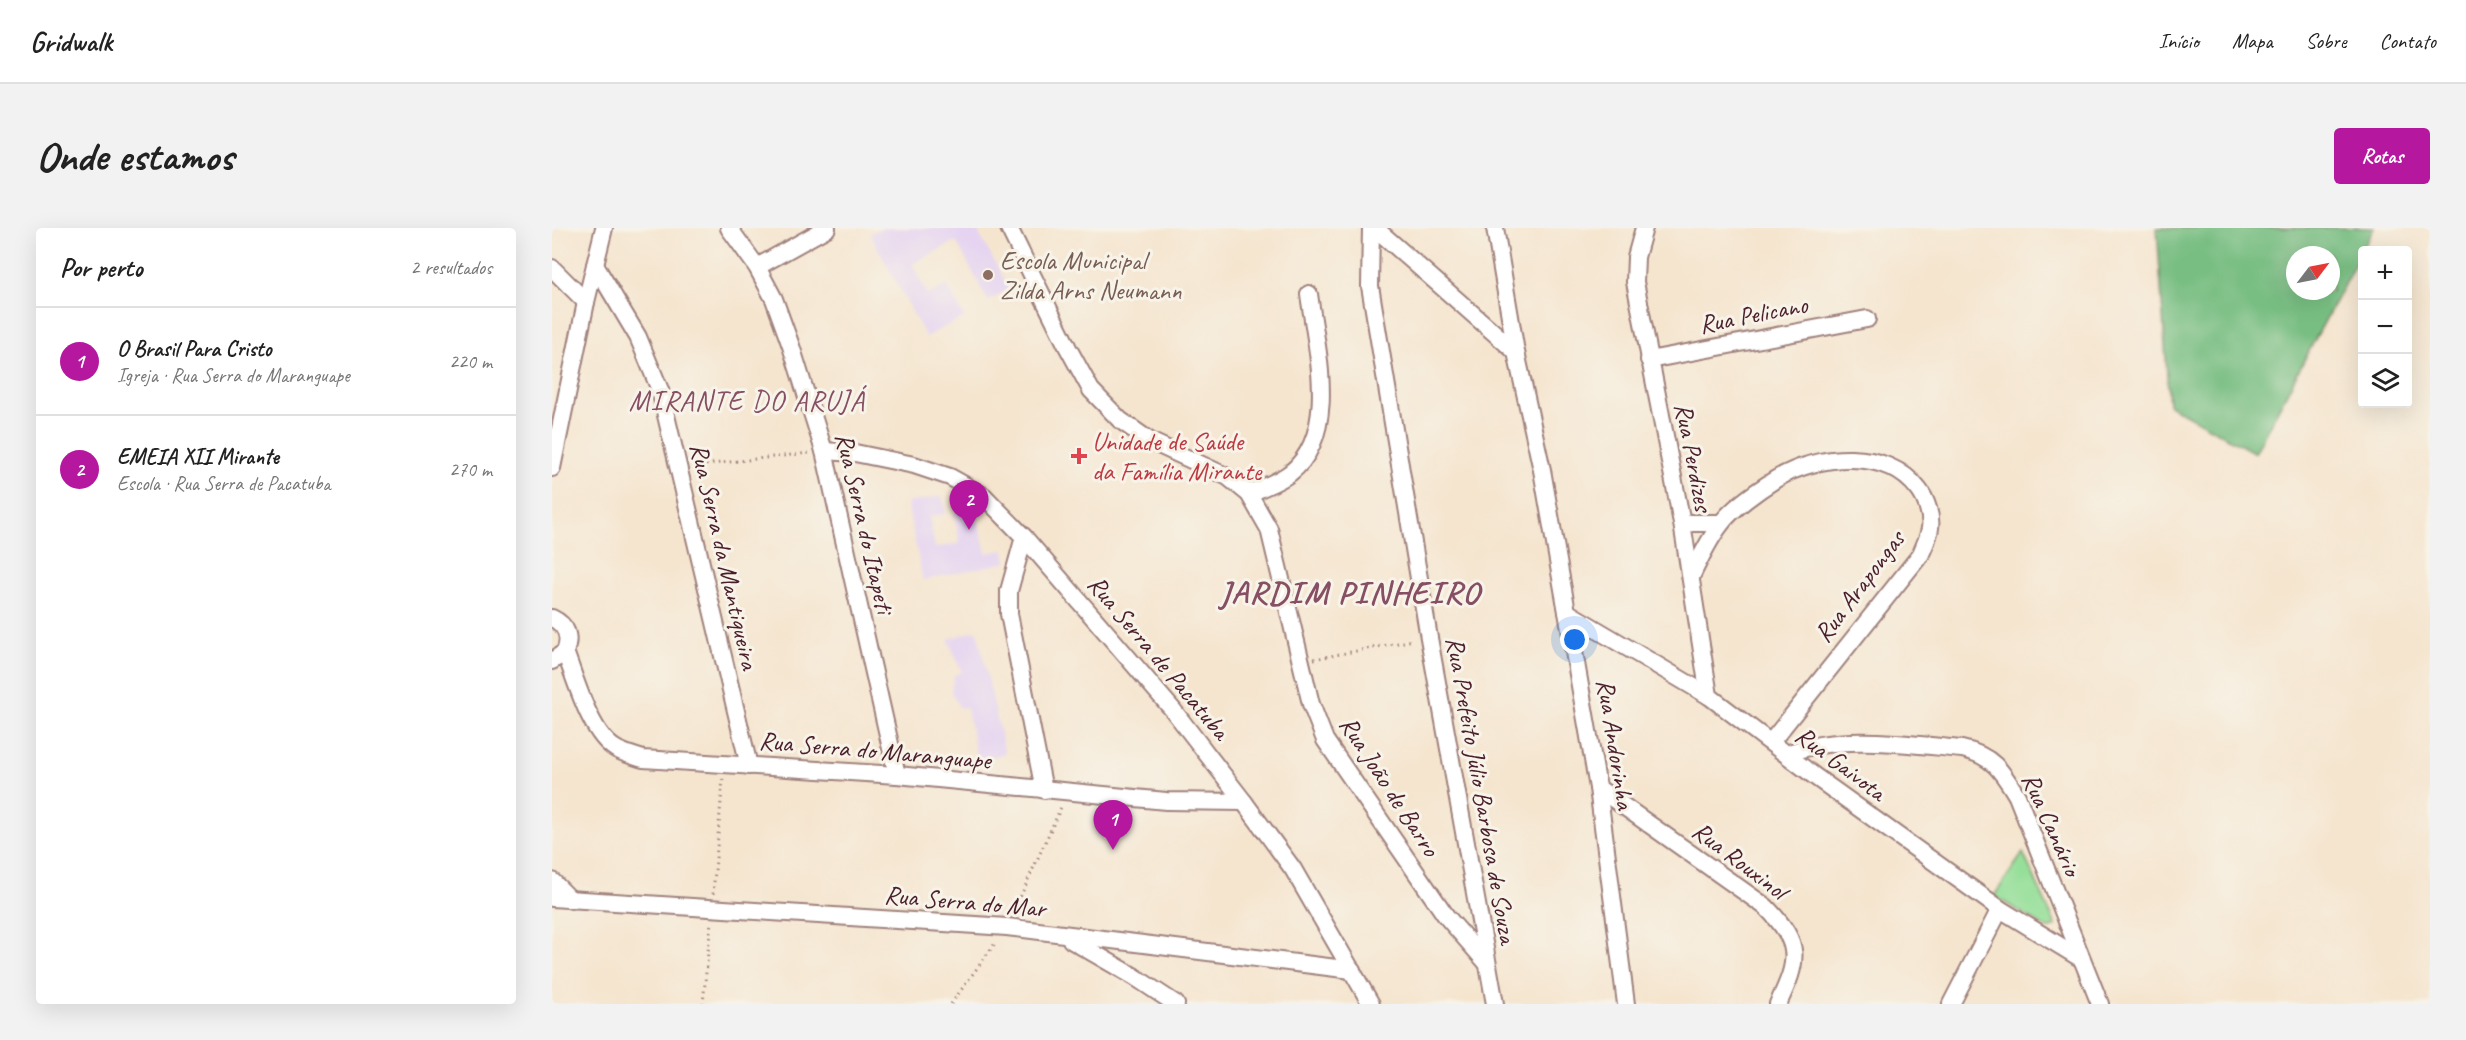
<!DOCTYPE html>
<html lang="pt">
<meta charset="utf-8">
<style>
:root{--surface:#fff;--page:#f2f2f2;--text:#222;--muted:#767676;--line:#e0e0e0;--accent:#b5179e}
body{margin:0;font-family:Caveat,sans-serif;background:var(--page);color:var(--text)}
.controls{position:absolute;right:18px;top:18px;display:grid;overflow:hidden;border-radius:6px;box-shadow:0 6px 24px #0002}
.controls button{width:54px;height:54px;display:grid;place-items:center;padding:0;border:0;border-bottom:2px solid var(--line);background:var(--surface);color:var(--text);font:30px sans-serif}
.compass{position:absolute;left:1734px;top:18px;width:54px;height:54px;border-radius:50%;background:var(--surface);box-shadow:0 6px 24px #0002;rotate:58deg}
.you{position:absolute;left:1023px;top:412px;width:21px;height:21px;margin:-15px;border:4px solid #fff;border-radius:50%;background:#1a73e8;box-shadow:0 0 0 9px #1a73e833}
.badge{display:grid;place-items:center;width:39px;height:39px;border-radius:50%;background:var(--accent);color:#fff;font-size:20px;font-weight:700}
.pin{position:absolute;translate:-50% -50px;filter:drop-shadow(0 2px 3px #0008)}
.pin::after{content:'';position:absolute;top:32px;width:21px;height:18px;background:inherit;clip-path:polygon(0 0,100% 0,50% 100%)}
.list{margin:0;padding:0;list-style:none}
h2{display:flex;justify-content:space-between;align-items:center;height:78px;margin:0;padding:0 24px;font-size:26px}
h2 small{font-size:20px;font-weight:400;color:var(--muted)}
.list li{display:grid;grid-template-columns:39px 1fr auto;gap:18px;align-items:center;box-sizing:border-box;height:108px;padding:0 24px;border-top:2px solid var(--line)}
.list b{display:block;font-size:22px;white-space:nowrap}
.list p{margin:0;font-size:20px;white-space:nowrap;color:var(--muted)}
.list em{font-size:20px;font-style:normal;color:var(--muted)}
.icon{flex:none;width:33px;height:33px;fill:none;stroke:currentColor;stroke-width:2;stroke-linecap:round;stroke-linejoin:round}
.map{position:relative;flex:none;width:1878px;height:776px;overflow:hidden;border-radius:6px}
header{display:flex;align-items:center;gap:36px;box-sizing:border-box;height:84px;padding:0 30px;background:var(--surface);border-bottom:2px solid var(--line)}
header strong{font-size:28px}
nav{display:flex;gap:33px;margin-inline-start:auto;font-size:21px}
.intro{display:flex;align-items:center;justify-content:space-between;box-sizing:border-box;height:144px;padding:0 36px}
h1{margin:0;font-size:42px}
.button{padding:15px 27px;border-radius:6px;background:var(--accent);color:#fff;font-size:21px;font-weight:700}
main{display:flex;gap:36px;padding:0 36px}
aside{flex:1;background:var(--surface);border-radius:6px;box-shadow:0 6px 24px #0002}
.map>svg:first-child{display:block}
</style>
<header>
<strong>Gridwalk</strong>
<nav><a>Início</a><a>Mapa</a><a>Sobre</a><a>Contato</a></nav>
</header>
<div class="intro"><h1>Onde estamos</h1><a class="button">Rotas</a></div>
<main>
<aside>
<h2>Por perto<small>2 resultados</small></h2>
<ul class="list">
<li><span class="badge">1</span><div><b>O Brasil Para Cristo</b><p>Igreja · Rua Serra do Maranguape</p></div><em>220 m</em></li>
<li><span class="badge">2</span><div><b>EMEIA XII Mirante</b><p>Escola · Rua Serra de Pacatuba</p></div><em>270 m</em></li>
</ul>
</aside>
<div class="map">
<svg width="1878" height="776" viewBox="0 0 1878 776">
<rect width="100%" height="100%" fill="#f7f3e8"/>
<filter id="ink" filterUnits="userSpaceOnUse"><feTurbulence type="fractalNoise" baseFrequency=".0167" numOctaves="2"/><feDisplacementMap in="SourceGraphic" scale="12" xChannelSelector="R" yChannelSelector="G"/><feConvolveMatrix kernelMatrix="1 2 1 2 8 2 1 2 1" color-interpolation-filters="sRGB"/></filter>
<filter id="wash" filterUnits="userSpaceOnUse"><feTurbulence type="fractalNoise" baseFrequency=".008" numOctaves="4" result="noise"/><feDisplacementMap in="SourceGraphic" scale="24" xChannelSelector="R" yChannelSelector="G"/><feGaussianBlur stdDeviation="1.35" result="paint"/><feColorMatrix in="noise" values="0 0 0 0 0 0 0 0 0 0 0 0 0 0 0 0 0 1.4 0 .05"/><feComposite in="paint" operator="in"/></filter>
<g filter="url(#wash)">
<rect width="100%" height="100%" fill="#f5e5cf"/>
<!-- built -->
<g fill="#e5d3f1">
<polygon points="329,0 424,0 457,61 436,73 404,13 360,36 376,67 395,57 412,89 374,109 318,6"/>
<polygon points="390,268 394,285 377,289 383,320 408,315 402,286 424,282 434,325 452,322 455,334 371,352 355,275"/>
<polygon points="425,402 453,526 425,532 415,480 407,479 399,464 402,447 410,444 396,411"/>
</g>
<!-- green -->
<polygon fill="#96df9a" stroke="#707f62" stroke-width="1.5" points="1471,625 1504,698 1496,701 1442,668"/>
<!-- forest -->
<path fill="#78be82" stroke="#616e56" stroke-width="1.5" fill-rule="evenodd" d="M1605 0H1822L1703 225 1617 177ZM1743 27H1779V63H1743Z"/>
</g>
<g filter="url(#ink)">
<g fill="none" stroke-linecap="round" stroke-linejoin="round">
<!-- minor casing -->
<g stroke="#a0827d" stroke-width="20">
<g id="minor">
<polyline points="177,0 205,39 222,71 239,118 272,223 345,547"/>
<polyline points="457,0 516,120 539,162 568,192 598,213 676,249 697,266 717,301 759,476 773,512 894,688 934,734"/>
<polyline points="819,0 818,58 877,410 943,776"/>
<polyline points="823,0 964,124"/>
<polyline points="943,0 964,124 990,242 1046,560 1074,776"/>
<polyline points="1092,0 1084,29 1083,54 1130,295 1157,468"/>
<polyline points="43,37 86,109 108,162 197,538"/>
<polyline points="205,39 275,0"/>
<polyline points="0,40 34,74"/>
<polyline points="1097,132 1315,91"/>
<polyline points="272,223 303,225 362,237 398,249 432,268 472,309 621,482 692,574 741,641 819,776"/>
<polyline points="0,240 34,74 52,0"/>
<path d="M697 266C710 259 727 254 738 245 788 206 764 119 757 66"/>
<polyline points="1130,295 1169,295"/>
<polyline points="472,309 457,363 457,386 492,562"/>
<path d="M1139 349C1147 332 1156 313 1168 297 1179 281 1208 261 1224 251 1266 226 1335 219 1367 262 1374 271 1380 288 1378 300 1377 309 1372 318 1369 326L1219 514"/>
<polyline points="1015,384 1157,468 1265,550 1448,681 1528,730"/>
<path d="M0 390C15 397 19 409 13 424L0 433"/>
<path d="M13 424C24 452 38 506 64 521 73 526 82 528 91 531L345 547 614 573 692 574"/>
<path d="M1235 526C1285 505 1356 516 1410 521 1440 527 1450 543 1465 568L1548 776"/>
<path d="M1046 560 1214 679C1250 716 1247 732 1226 776"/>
<polyline points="0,653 19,672"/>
<polyline points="0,670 455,699 800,742"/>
<polyline points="519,712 583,749 624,776"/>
<polyline points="1399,776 1448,681"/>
</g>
</g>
<!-- path -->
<g stroke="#a0827d" stroke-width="3" stroke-dasharray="1.5 4.5" stroke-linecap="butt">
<polyline points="142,238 257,225"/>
<polyline points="762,431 862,412"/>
<polyline points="161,666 171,550"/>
<polyline points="461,685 510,577"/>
<polyline points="151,776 159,693"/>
<polyline points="399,776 444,714"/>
</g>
<!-- minor -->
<use href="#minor" stroke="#fff" stroke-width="16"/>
</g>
</g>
<!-- markers -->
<circle fill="#8d6e63" stroke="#f7f3e8" stroke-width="2" cx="436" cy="47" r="6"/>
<path fill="#e0444e" stroke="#f7f3e8" stroke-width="2" d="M524 219h6v6h6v6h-6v6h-6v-6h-6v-6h6z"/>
<g text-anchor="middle" stroke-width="6" stroke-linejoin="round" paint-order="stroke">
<!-- education labels -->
<g font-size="26" fill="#785e54" stroke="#f7f3e8" text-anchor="start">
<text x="448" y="41">Escola Municipal<tspan x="448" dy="30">Zilda Arns Neumann</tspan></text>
</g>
<!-- street labels -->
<g font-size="26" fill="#4a1f2b" stroke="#f7f3e8">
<text transform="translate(1201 86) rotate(-11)" y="9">Rua Pelicano</text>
<text transform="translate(1142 229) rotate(79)" y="9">Rua Perdizes</text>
<text transform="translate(313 295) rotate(77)" y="9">Rua Serra do Itapeti</text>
<text transform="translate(173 328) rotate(77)" y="9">Rua Serra da Mantiqueira</text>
<text transform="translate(1307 358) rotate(-53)" y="9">Rua Arapongas</text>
<text transform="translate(607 429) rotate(50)" y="9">Rua Serra de Pacatuba</text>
<text transform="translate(1064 516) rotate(81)" y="9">Rua Andorinha</text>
<text transform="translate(323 522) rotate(5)" y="9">Rua Serra do Maranguape</text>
<text transform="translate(1289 535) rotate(37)" y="9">Rua Gaivota</text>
<text transform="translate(838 558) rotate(57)" y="9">Rua João de Barro</text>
<text transform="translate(930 562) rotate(80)" y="9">Rua Prefeito Júlio Barbosa de Souza</text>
<text transform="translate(1500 596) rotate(66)" y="9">Rua Canário</text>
<text transform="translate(1188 632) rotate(37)" y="9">Rua Rouxinol</text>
<text transform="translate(413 673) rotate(5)" y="9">Rua Serra do Mar</text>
</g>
<!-- health labels -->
<g font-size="26" fill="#be3a42" stroke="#f7f3e8" text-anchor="start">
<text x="540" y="222">Unidade de Saúde<tspan x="540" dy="30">da Família Mirante</tspan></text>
</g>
<!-- quarter labels -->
<g font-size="28" letter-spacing="1.5" fill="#864f64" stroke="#f7f3e8">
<text x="195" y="182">MIRANTE DO ARUJÁ</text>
</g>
<!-- district labels -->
<g font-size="32" font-weight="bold" letter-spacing="1.5" fill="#864f64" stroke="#f7f3e8">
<text x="798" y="375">JARDIM PINHEIRO</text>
</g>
</g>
</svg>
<div class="controls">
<button>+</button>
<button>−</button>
<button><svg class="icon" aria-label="layers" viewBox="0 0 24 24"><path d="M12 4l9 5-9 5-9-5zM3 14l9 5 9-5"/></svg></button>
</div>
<svg class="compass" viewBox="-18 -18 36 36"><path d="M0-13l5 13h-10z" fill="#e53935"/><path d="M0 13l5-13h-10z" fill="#767676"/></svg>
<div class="you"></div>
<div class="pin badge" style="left:561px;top:622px">1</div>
<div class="pin badge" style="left:417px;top:302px">2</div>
</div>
</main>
